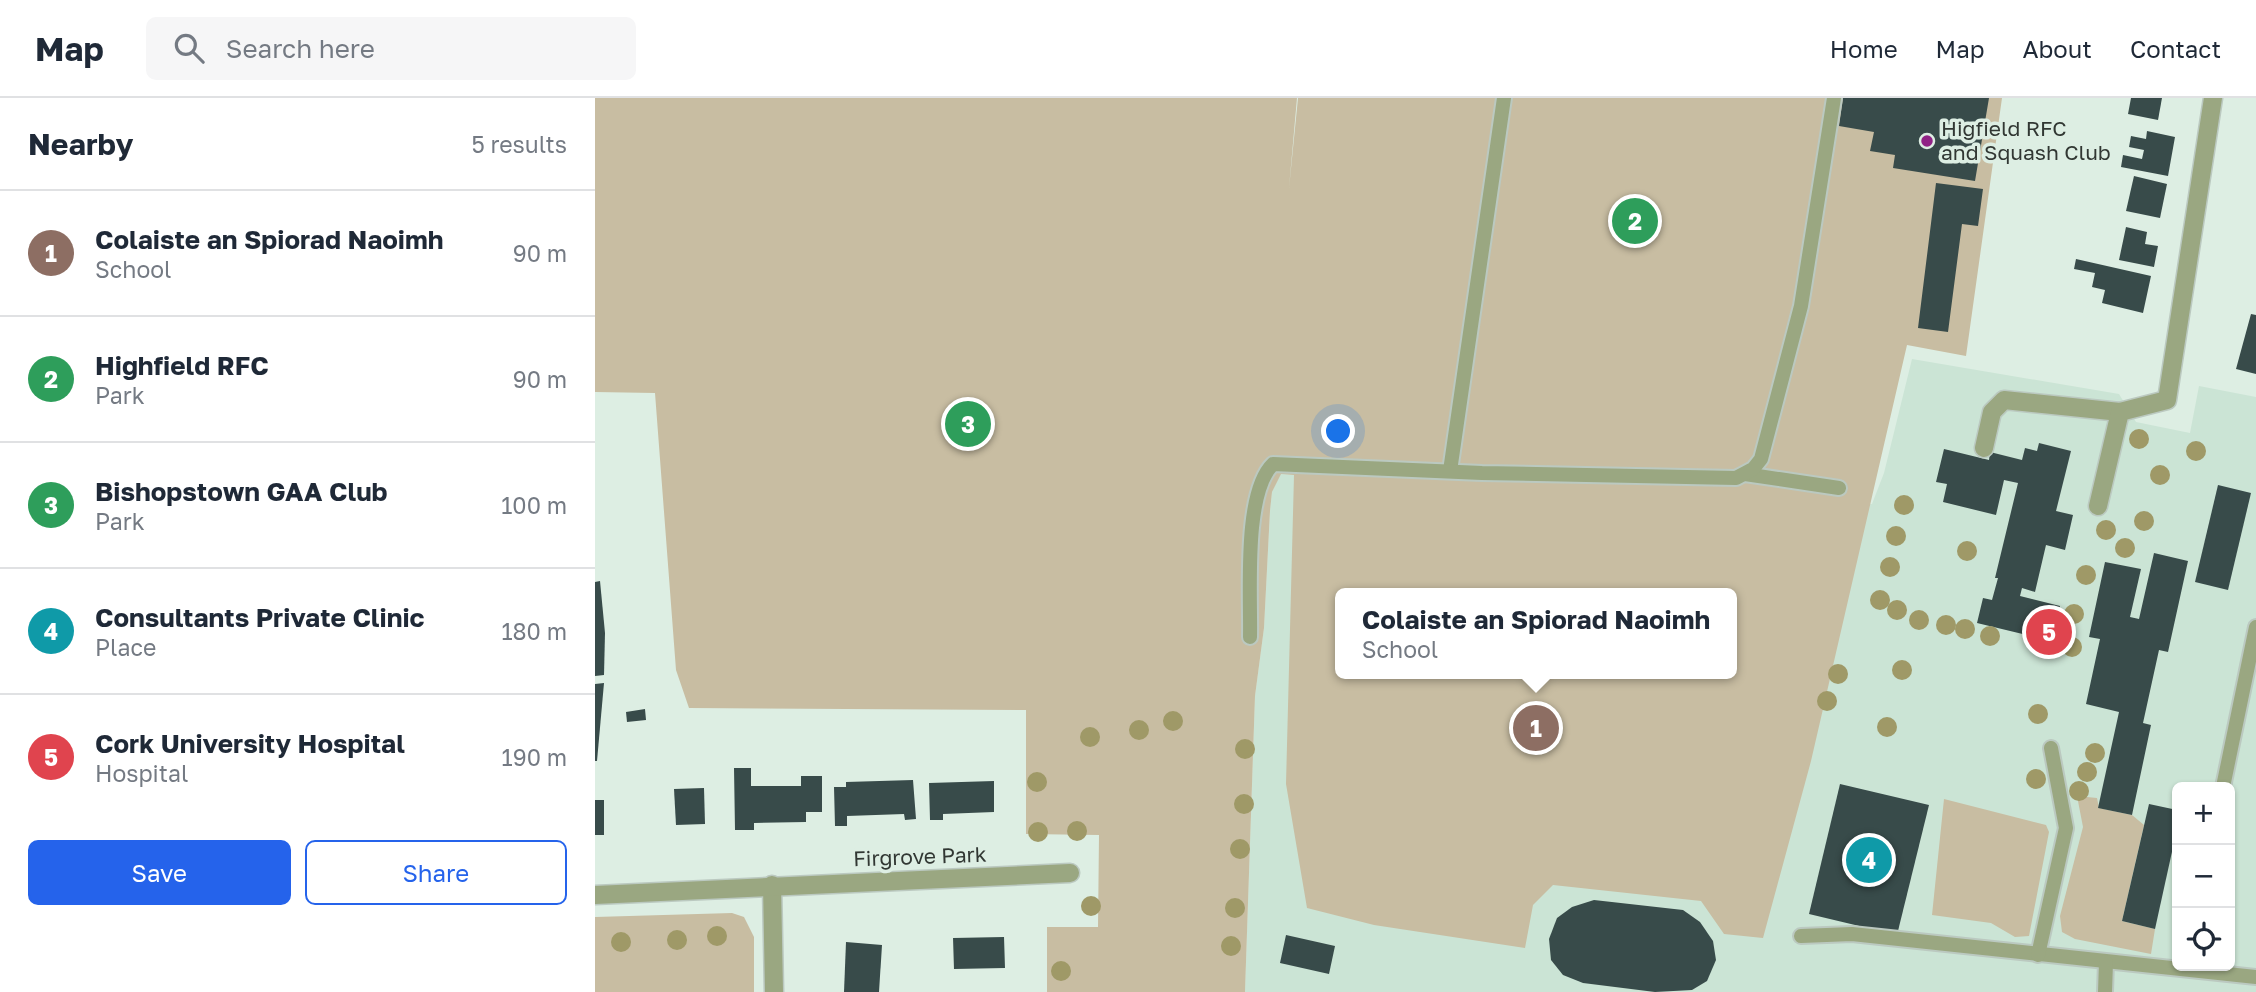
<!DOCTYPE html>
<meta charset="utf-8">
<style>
:root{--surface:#fff;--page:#f6f6f7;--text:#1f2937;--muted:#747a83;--line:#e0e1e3;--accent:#2563eb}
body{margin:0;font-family:"Golos Text",sans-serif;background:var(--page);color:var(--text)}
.controls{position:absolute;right:21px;bottom:21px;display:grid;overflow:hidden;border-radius:10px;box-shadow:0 2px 5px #0004}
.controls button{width:63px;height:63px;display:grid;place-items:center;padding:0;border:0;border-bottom:2px solid var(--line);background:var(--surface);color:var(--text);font:35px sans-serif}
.you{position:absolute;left:744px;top:334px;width:24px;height:24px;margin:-18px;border:5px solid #fff;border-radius:50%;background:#1a73e8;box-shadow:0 0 0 10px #1a73e833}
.badge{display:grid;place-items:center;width:46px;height:46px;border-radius:50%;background:var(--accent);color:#fff;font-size:23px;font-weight:700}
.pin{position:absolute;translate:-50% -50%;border:4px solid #fff;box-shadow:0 2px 7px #0006}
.popup{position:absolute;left:740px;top:490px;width:402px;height:91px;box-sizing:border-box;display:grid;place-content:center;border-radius:10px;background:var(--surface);filter:drop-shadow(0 2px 5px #0005);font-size:23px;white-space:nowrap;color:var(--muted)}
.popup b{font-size:26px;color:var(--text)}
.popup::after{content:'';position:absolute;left:50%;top:100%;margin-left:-14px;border:14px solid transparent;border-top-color:var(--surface)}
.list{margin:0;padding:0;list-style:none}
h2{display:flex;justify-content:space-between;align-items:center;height:91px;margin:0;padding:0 28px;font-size:30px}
h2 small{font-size:23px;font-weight:400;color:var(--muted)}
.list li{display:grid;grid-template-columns:46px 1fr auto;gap:21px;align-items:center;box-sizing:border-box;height:126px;padding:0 28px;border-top:2px solid var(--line)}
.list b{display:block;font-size:26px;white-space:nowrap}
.list p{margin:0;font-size:23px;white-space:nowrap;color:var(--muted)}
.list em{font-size:23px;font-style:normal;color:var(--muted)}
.actions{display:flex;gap:14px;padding:21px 28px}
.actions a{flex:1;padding:16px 0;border:2px solid var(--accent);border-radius:10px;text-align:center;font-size:24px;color:var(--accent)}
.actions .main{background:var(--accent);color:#fff}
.icon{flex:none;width:38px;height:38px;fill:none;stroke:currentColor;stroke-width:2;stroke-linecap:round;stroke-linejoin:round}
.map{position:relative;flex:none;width:1661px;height:894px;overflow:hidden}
header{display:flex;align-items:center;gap:42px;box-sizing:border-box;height:98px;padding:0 35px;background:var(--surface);border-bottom:2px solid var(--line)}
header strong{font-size:33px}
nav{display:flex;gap:38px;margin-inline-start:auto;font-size:24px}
.search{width:490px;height:63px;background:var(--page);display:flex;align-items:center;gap:18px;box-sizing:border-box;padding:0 24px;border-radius:10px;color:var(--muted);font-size:26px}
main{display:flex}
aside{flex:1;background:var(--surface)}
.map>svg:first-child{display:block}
</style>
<header>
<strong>Map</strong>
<div class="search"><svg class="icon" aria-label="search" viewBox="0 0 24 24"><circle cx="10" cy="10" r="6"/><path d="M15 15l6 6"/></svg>Search here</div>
<nav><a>Home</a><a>Map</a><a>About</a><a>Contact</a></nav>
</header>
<main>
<aside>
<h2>Nearby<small>5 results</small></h2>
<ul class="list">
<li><span class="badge" style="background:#8d6e63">1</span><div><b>Colaiste an Spiorad Naoimh</b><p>School</p></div><em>90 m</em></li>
<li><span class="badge" style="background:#2e9e5b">2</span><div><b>Highfield RFC</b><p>Park</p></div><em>90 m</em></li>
<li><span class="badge" style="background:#2e9e5b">3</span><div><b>Bishopstown GAA Club</b><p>Park</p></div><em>100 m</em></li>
<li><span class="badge" style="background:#0f9aa8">4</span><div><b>Consultants Private Clinic</b><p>Place</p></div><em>180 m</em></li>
<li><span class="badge" style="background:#e0444e">5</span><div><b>Cork University Hospital</b><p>Hospital</p></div><em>190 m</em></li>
</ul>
<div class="actions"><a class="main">Save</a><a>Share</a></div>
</aside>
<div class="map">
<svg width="1661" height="894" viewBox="0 0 1661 894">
<rect width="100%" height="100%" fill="#ddeee3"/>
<!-- built -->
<path fill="#cbe4d5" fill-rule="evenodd" d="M1317 261 1524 296 1541 324 1595 335 1604 288 1661 299V894H650L660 598 669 530 675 413 677 394 685 376 1120 392 1277 406 1289 375ZM745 495H1137V576H745ZM1582 689H1635V868H1582Z"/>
<!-- green -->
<g fill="#c8bda2" fill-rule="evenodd">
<path d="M0 0H702L694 90 703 0H1407L1371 258 1312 247 1216 663 1168 840 1129 836 1106 803 958 787 938 807 930 850 779 827 712 810 691 686 699 377 686 376 677 394 675 413 669 530 660 598 650 894H452V829H503L504 737 431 736V612L94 610 81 572 60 295 0 294ZM745 495H1137V576H745Z"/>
<polygon points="1482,698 1502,700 1504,710 1537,717 1549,727 1527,823 1560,831 1556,856 1480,841 1467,834 1465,818 1488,729"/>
<polygon points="1349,701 1451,727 1454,734 1434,838 1420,839 1396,825 1337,817"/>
<polygon points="137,815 149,819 159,839 159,894 0,894 0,819"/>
</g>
<!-- building -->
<g fill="#384b4a">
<polygon points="1248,0 1394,0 1380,83 1298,70 1300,57 1275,53 1279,34 1244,28"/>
<polygon points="1536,0 1567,0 1563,22 1533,16"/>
<polygon points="1552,33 1580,39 1573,78 1526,69 1528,57 1547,61 1549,52 1534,49 1536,38 1551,41"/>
<polygon points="1539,78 1572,86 1565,120 1531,113"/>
<polygon points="1341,85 1388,91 1383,128 1367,126 1353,234 1323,230"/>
<polygon points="1531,129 1552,134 1550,146 1563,148 1559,169 1524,162"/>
<polygon points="1481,161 1556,178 1548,215 1507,205 1510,192 1497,189 1500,175 1479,171"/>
<polygon points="1656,216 1661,217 1661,276 1641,271"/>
<polygon points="1444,345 1476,353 1461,413 1478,417 1470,452 1451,447 1440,494 1427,490 1425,498 1465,508 1456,543 1382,525 1388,500 1397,502 1403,480 1400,480 1423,385 1409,382 1401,417 1348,404 1352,386 1341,384 1349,351 1394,362 1395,354 1427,362 1430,350 1442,353"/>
<polygon points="1623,387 1656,395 1633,492 1600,484"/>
<polygon points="1559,455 1593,463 1573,554 1564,552 1548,625 1556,627 1537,717 1503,710 1524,614 1491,606 1505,541 1494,539 1510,464 1546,471 1535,519 1544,521"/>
<polygon points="5,483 10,535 9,577 0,578 0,484"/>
<polygon points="9,585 2,663 0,663 0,586"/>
<polygon points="50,611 51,622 32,624 31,614"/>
<polygon points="139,670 156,670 156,688 206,688 206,678 227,678 227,714 211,714 211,724 159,725 159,732 140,732"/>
<polygon points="318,682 321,721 310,722 309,716 252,718 252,728 240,728 239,689 251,689 251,684"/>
<polygon points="399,683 399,714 348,716 348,722 335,722 334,685"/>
<polygon points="1245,686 1334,707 1302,837 1214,816"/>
<polygon points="109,690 110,726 81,727 79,691"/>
<rect x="0" y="702" width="9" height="35"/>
<polygon points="1554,706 1582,712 1582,731 1560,831 1527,823"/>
<polygon points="999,802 1088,812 1105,824 1118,843 1121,862 1112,883 1097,892 1060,894 988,885 968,877 956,862 954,841 962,820 977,809"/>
<polygon points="691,837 740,848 734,876 685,865"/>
<polygon points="409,839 410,870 359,871 358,840"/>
<polygon points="251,844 287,847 284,894 249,894"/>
</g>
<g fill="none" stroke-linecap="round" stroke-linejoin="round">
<!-- lane casing -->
<g stroke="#bbc9c0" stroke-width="18">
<g id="lane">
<polyline points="855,373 909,0"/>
<polyline points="1150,376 1244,390"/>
<path d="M655 539C656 497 648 395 678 366L887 375 1141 380 1158 371 1166 361 1206 208 1239 0"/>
<polyline points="1628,689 1661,529"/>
<polyline points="1206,838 1257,836 1661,879"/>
<polyline points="1443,857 1471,730 1456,650"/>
<polyline points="1510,894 1511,864"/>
</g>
</g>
<!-- street casing -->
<g stroke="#bbc9c0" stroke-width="21">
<g id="street">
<polyline points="1389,350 1397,314 1409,302 1525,314"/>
<polyline points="1503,408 1525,314 1572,302 1618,0"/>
<polyline points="177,787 179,894"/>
<polyline points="0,797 475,775"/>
</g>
</g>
<!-- lane -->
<use href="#lane" stroke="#9aa781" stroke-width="14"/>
<!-- street -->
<use href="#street" stroke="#9aa781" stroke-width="18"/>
</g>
<!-- trees -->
<g fill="#9f9967">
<circle cx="1544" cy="341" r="10"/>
<circle cx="1601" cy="353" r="10"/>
<circle cx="1565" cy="377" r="10"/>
<circle cx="1309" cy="407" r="10"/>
<circle cx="1549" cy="423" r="10"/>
<circle cx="1511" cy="432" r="10"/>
<circle cx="1301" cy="438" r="10"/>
<circle cx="1530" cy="450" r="10"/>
<circle cx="1372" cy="453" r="10"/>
<circle cx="1295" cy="469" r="10"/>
<circle cx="1491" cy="477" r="10"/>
<circle cx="1285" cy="502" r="10"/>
<circle cx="1302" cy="512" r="10"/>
<circle cx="1479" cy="516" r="10"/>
<circle cx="1324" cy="522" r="10"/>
<circle cx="1351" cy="527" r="10"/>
<circle cx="1370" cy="531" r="10"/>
<circle cx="1395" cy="538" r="10"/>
<circle cx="1477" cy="549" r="10"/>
<circle cx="1307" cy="572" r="10"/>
<circle cx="1243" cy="576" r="10"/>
<circle cx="1232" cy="603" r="10"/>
<circle cx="1443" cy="616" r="10"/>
<circle cx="578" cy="623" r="10"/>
<circle cx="1292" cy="629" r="10"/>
<circle cx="544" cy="632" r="10"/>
<circle cx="495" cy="639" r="10"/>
<circle cx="650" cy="651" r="10"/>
<circle cx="1500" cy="655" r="10"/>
<circle cx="1492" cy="674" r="10"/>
<circle cx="1441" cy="681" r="10"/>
<circle cx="442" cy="684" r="10"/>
<circle cx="1484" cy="693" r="10"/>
<circle cx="649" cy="706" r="10"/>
<circle cx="482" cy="733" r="10"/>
<circle cx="443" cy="734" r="10"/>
<circle cx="645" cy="751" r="10"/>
<circle cx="496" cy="808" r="10"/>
<circle cx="640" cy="810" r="10"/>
<circle cx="122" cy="838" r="10"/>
<circle cx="82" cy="842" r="10"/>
<circle cx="26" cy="844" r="10"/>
<circle cx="636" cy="848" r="10"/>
<circle cx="466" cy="873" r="10"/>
</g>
<!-- markers -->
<circle fill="#902285" stroke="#ddeee3" stroke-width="2.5" cx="1332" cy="43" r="7"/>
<g text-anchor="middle" stroke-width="7" stroke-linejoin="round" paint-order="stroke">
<!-- poi labels -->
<g font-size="21" fill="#313733" stroke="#ddeee3" text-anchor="start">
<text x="1346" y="38">Higfield RFC<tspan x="1346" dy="24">and Squash Club</tspan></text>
</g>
<!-- street labels -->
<g font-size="21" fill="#313733" stroke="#ddeee3">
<text transform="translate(325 759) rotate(-2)" y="7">Firgrove Park</text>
</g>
</g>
</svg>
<div class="controls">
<button>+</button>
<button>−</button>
<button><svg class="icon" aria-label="locate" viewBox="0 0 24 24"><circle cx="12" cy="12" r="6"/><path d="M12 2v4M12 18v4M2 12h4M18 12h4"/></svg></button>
</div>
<div class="you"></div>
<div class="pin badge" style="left:941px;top:630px;background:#8d6e63">1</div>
<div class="popup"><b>Colaiste an Spiorad Naoimh</b>School</div>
<div class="pin badge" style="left:1040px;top:123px;background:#2e9e5b">2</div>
<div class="pin badge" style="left:373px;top:326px;background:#2e9e5b">3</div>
<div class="pin badge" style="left:1274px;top:762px;background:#0f9aa8">4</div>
<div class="pin badge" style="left:1454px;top:534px;background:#e0444e">5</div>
</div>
</main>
